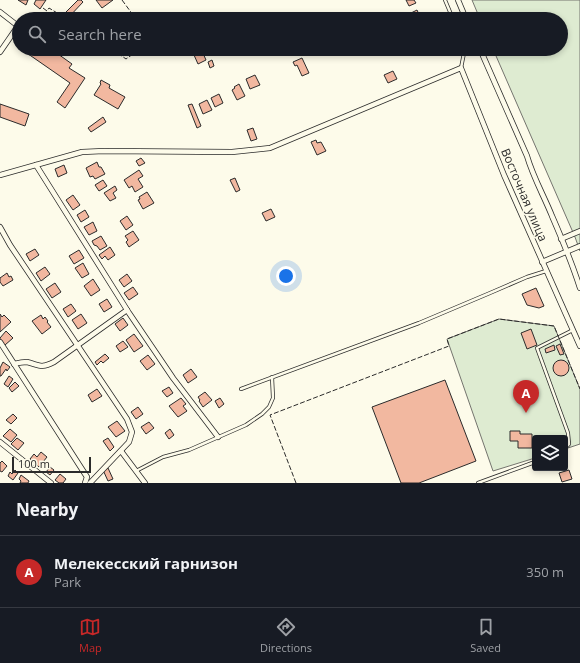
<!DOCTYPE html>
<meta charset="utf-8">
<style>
:root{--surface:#171b24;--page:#20242c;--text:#f1f3f6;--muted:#9ea1a6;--line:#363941;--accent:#c62828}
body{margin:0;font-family:"Open Sans",sans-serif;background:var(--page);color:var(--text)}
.controls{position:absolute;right:12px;bottom:12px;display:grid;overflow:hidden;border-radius:4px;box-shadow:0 2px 6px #0003}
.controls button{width:36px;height:36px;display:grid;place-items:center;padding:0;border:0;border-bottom:1px solid var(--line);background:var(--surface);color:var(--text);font:20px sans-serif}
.scale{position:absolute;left:12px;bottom:10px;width:79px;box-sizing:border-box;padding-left:4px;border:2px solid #2b2b2b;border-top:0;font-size:11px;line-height:14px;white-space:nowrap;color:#2b2b2b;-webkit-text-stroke:3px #fdfbea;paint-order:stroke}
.you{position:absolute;left:286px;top:276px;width:14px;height:14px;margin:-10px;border:3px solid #fff;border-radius:50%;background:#1a73e8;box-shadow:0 0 0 6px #1a73e833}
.badge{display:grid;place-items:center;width:26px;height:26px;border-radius:50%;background:var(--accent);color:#fff;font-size:13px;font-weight:700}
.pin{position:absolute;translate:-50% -33px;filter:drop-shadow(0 1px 2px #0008)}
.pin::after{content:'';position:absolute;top:21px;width:14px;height:12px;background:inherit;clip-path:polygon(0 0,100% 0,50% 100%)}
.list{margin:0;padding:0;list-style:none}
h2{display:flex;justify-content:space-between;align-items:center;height:52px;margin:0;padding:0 16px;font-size:17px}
h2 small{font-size:13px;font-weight:400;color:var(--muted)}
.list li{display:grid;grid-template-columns:26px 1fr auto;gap:12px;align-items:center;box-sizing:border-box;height:72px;padding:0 16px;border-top:1px solid var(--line)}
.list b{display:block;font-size:15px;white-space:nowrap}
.list p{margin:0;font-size:13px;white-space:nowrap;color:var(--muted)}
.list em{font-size:13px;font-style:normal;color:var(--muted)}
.icon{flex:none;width:22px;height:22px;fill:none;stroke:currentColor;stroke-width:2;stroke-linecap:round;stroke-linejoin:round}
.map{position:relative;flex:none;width:580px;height:483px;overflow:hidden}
.search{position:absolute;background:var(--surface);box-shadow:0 2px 6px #0003;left:12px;right:12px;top:12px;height:44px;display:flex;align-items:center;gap:10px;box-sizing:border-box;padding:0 14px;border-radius:22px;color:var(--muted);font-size:15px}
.sheet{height:124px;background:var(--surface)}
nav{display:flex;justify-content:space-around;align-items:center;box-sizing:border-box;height:56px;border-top:1px solid var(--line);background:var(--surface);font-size:11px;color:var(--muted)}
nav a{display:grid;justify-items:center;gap:2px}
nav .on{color:var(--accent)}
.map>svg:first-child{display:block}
</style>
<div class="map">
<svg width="580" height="483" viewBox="0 0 580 483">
<rect width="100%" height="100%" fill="#fdfbea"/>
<!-- green -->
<g fill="#deebd1" stroke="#74746e">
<polygon points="472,0 580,0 580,251 575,237 493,49 561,49 561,19 480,19"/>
<polygon points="499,319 554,326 580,389 580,444 565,449 565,438 535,438 535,458 493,471 447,339"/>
</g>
<!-- building -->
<g fill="#f2b8a0" stroke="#2b2b2b">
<polygon points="18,0 28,0 26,5"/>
<polygon points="36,0 46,0 40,9 34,4"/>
<polygon points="78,0 81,0 83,2 68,18 64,14"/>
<polygon points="96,0 113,0 102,8"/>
<polygon points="406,0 414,0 416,3 409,6"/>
<polygon points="417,10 421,19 411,19 409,14"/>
<polygon points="21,49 51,49 72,64 69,68 85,78 65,108 57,102 70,83"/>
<polygon points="202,51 206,60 198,64 194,55"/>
<polygon points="302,58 309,73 302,76 297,65 295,66 293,62"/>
<polygon points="212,60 214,66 210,68 208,62"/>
<polygon points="393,71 397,79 388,83 384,75"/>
<polygon points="255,75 260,85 250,89 246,79"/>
<polygon points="101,80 110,85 109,88 125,97 118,109 94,95 101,84 100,83"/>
<polygon points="239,84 245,96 237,100 232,90 235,88 234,87"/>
<polygon points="219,94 223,103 215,107 211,98"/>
<polygon points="207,100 212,110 203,114 199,104"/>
<polygon points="0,104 29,114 25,126 0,117"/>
<polygon points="192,104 201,126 197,128 188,105"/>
<polygon points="103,117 106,122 91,132 88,128"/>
<polygon points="253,128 257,139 251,141 247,130"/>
<polygon points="316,140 317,143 321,142 326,151 317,155 311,142"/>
<polygon points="141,158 145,163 139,166 136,161"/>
<polygon points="97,162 99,167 101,167 105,174 95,179 93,176 90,177 86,168"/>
<polygon points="64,165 67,173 58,177 55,169"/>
<polygon points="139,170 143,176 138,179 143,187 135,192 132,186 129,188 124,180"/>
<polygon points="235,178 240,190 236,192 230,180"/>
<polygon points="103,180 107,186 99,191 95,185"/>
<polygon points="115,186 117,190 113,193 116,198 110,201 104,193"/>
<polygon points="147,192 154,203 143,209 138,200 140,199 139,197"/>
<polygon points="73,195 80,205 73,210 66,200"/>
<polygon points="271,209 275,217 266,221 262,213"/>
<polygon points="85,210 89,217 81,222 77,215"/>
<polygon points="127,216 133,225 126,230 120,221"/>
<polygon points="93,222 97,231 89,235 84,227"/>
<polygon points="133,231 139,240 129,247 126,242 128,240 125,236"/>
<polygon points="101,236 107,246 100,250 97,246 94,245 92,241"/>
<polygon points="110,247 115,255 108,260 105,256 102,259 99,255"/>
<polygon points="35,249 39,255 30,261 26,254"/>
<polygon points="79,250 84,258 74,264 69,256"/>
<polygon points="83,263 89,274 82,278 75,268"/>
<polygon points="45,267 50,274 41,281 36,273"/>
<polygon points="7,273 9,277 11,276 13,280 3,286 0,282 0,278"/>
<polygon points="127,274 132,281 124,287 119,280"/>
<polygon points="93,279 100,290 91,296 84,286"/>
<polygon points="55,283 61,292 52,298 46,289"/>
<polygon points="133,287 138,294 129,300 124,293"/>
<polygon points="536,288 544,306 539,308 527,305 522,294"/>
<polygon points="107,299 112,307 104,312 99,304"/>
<polygon points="71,304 76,311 68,317 63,309"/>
<polygon points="0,314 2,317 4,315 11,322 0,332"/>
<polygon points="81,314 87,323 78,329 72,320"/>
<polygon points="41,315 43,319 45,317 48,321 47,322 51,327 42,334 32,321"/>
<polygon points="123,318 128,325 120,331 115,324"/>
<polygon points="531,329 537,345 527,349 521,333"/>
<polygon points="6,331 13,338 5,345 0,340 0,338"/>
<polygon points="134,334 143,346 134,352 126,340"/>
<polygon points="123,341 128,347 120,352 116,346"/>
<polygon points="560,344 564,354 560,355 556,346"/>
<polygon points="554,345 555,350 546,353 545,349"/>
<polygon points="105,354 109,358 103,363 101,361 97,365 95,362"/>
<polygon points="148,355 155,364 147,370 140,361"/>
<circle cx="561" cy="368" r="8"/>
<polygon points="3,362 10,367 7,371 6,369 1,376 0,376 0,368"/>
<polygon points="191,369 197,377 188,383 183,375"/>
<polygon points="9,376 13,379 8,387 4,384"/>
<polygon points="445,380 476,461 419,483 401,483 372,407"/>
<polygon points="15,382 19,386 12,392 9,388"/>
<polygon points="169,387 173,393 167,397 162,391"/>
<polygon points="97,389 102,396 92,402 88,395"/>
<polygon points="205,392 212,400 203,407 199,401 200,400 198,397"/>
<polygon points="181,398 186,404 183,406 187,411 178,417 169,406"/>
<polygon points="220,398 224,404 219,408 215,401"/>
<polygon points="138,407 143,414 136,419 131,412"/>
<polygon points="13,414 17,418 11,424 6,420"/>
<polygon points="117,421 125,431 116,437 108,427"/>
<polygon points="149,422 154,428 146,434 141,427"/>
<polygon points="10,429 17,435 11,442 3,436"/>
<polygon points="170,429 174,435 169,439 165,433"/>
<polygon points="510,431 520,431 520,434 532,434 532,448 518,448 518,441 510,441"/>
<polygon points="17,438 24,443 18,450 11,444"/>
<polygon points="108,438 114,447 110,451 103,441"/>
<polygon points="41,452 47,457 39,467 30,459 34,454 37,457"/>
<polygon points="2,461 7,466 2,472 0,471 0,463"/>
<polygon points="50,467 54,470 50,475 46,472"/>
<polygon points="108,468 113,479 108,481 103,470"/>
<polygon points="15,470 18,473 13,480 8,476 10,472 12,474"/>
<polygon points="569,470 572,479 562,482 559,473"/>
<polygon points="60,474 66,479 63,483 59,483 55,480"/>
<polygon points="21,475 29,481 28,483 20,483 21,481 19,479"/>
</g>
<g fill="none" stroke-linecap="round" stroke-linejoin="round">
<!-- lane casing -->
<g stroke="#2b2b2b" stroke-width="4">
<g id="lane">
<polyline points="445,0 453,19"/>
<polyline points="461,68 464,53 463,49"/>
<polyline points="241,389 419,323 490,293 527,277 546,271"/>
<polyline points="565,448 569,444 568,433 537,348 573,330"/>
<polyline points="136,471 163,457 189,450 246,425 262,414 269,407 273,398 272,377"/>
<polyline points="478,483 535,462"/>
</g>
</g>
<!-- street casing -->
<g stroke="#2b2b2b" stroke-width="6">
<g id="street">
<polyline points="458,0 466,19"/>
<polyline points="0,12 18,26 0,52"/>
<path d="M480 49 527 156C533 177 544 196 552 216 562 239 572 263 580 288"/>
<polyline points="36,165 129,313 173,378 218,437"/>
<polyline points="0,175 82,152 104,151 232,152 270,148 461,68 504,175 580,346"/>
<polyline points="0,227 10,245 127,419 132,432 129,442 90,483"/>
<polyline points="561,239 580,231"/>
<polyline points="542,262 580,246"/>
<polyline points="0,342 87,477 85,483"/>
<path d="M14 364C18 363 23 362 27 362 40 365 40 369 54 362L127 310"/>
<polyline points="0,442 51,483"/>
<polyline points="121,451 145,483"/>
</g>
</g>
<!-- lane -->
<use href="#lane" stroke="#fdfbea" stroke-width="2.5"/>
<!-- street -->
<use href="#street" stroke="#fdfbea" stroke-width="4.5"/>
<!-- fence -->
<g stroke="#2b2b2b" stroke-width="1" stroke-dasharray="5 2" stroke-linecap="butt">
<polyline points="122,0 136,19"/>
<polyline points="43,8 47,11 49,8 67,19"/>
<polyline points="112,49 126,59 140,49"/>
<polyline points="296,483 270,415 449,346 447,339 499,319 554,326 580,389"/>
</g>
</g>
<g text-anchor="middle" stroke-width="3" stroke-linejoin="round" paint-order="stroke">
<!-- street labels -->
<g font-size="12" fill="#2b2b2b" stroke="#fdfbea">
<text transform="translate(524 195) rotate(67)" y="4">Восточная улица</text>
</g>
</g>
</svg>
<div class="controls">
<button><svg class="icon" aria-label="layers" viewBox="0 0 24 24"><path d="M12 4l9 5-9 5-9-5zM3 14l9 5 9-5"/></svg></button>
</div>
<div class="scale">100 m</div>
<div class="you"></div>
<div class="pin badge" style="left:526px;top:413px">A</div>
<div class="search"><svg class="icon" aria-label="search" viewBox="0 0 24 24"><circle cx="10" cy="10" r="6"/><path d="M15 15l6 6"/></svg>Search here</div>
</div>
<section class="sheet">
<h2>Nearby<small></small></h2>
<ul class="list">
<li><span class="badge">A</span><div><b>Мелекесский гарнизон</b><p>Park</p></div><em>350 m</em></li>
</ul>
</section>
<nav>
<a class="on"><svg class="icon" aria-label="map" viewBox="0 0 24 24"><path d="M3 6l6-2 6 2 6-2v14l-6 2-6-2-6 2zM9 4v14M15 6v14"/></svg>Map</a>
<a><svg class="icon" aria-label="directions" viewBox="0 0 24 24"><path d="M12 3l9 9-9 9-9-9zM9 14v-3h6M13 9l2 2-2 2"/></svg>Directions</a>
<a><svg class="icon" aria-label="saved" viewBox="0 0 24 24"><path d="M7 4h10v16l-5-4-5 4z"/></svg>Saved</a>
</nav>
